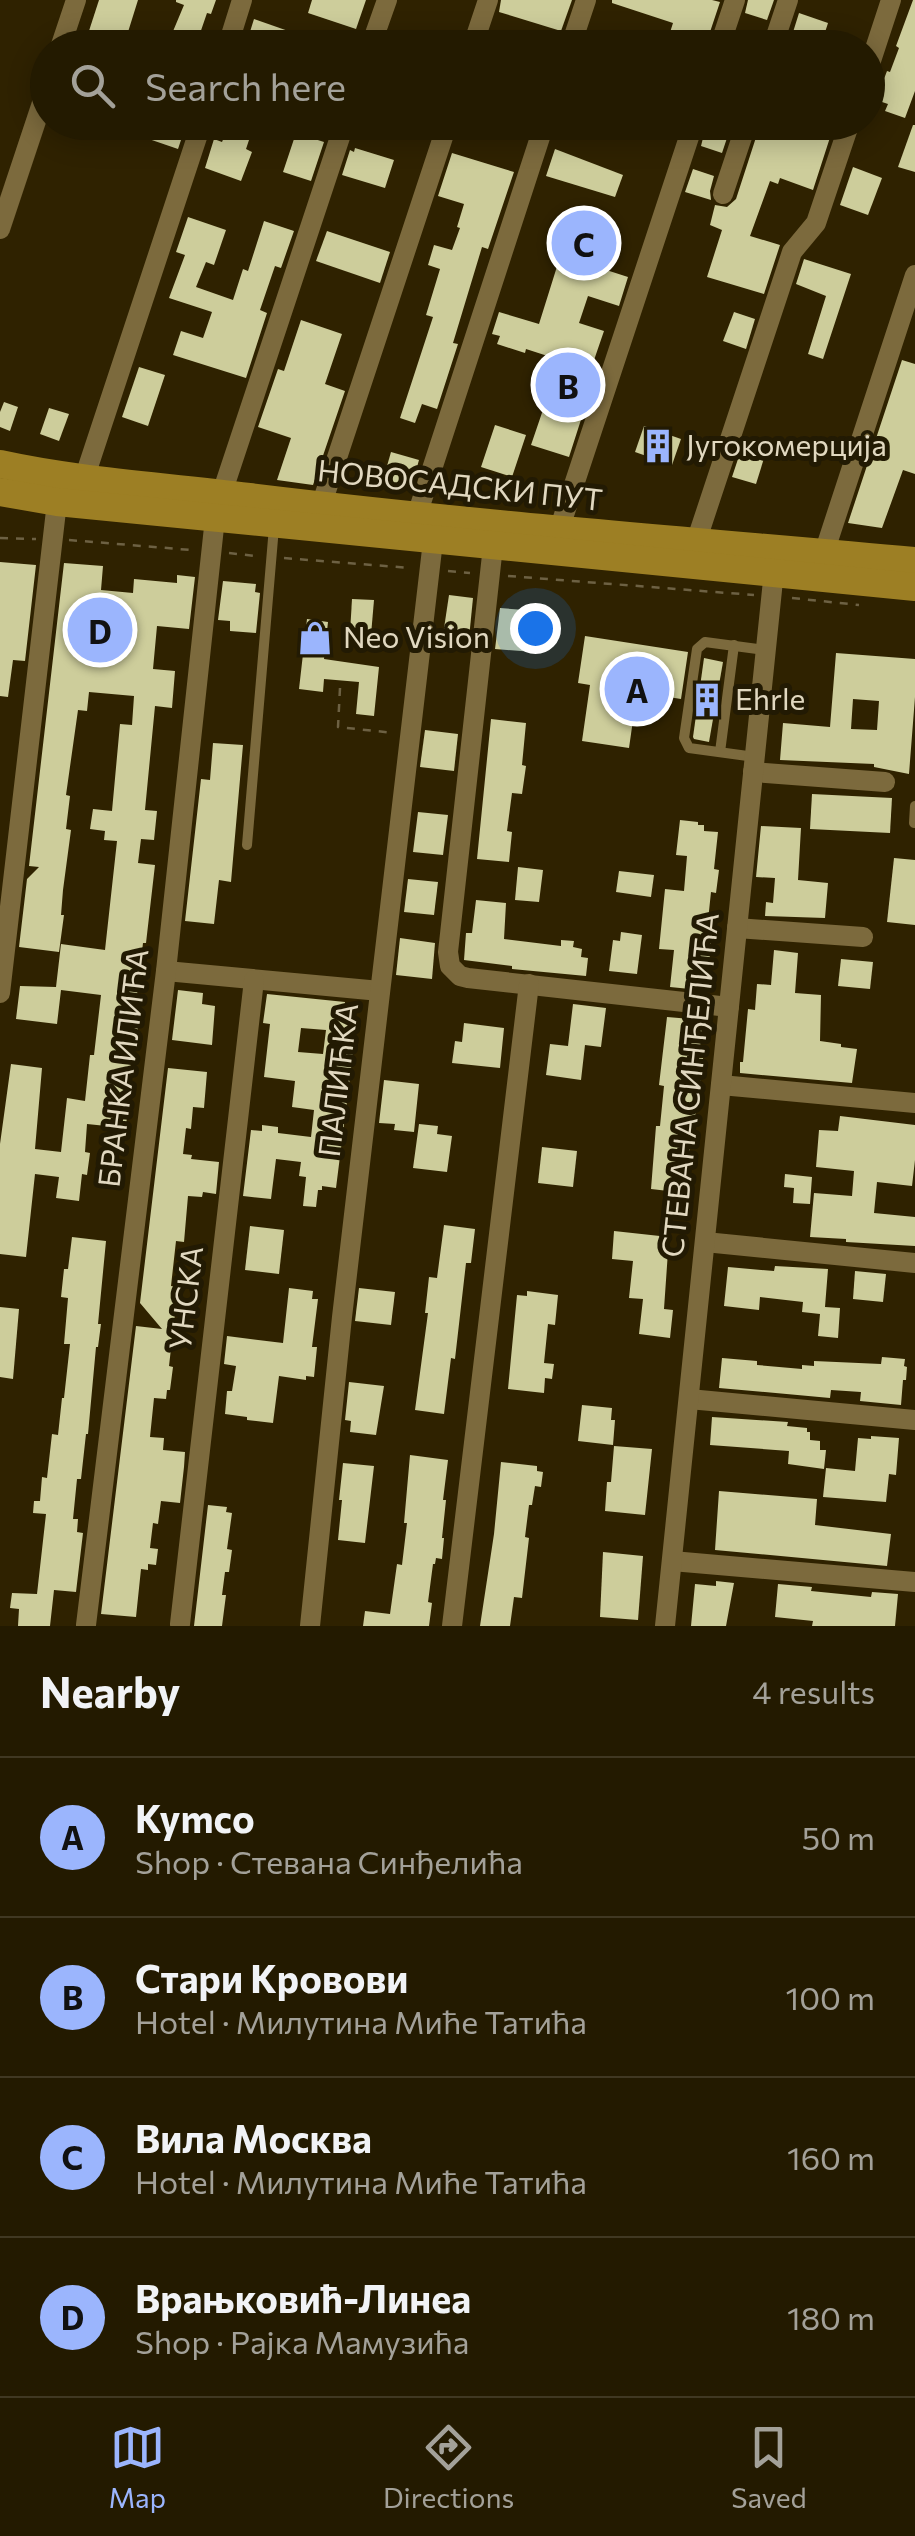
<!DOCTYPE html>
<meta charset="utf-8">
<style>
:root{--surface:#231a00;--page:#2f270f;--text:#f1f3f6;--muted:#a3a199;--line:#403822;--accent:#9bb5fd}
body{margin:0;font-family:Commissioner,sans-serif;background:var(--page);color:var(--text)}
.you{position:absolute;left:535px;top:628px;width:35px;height:35px;margin:-25px;border:8px solid #fff;border-radius:50%;background:#1a73e8;box-shadow:0 0 0 15px #1a73e833}
.badge{display:grid;place-items:center;width:65px;height:65px;border-radius:50%;background:var(--accent);color:#111;font-size:32px;font-weight:700}
.pin{position:absolute;translate:-50% -50%;border:5px solid #fff;box-shadow:0 2px 10px #0006}
.list{margin:0;padding:0;list-style:none}
h2{display:flex;justify-content:space-between;align-items:center;height:130px;margin:0;padding:0 40px;font-size:42px}
h2 small{font-size:32px;font-weight:400;color:var(--muted)}
.list li{display:grid;grid-template-columns:65px 1fr auto;gap:30px;align-items:center;box-sizing:border-box;height:160px;padding:0 40px;border-top:2px solid var(--line)}
.list b{display:block;font-size:38px;white-space:nowrap}
.list p{margin:0;font-size:32px;white-space:nowrap;color:var(--muted)}
.list em{font-size:32px;font-style:normal;color:var(--muted)}
.icon{flex:none;width:55px;height:55px;fill:none;stroke:currentColor;stroke-width:2;stroke-linecap:round;stroke-linejoin:round}
.map{position:relative;flex:none;width:915px;height:1626px;overflow:hidden}
.search{position:absolute;background:var(--surface);box-shadow:0 5px 25px #0003;left:30px;right:30px;top:30px;height:110px;display:flex;align-items:center;gap:25px;box-sizing:border-box;padding:0 35px;border-radius:55px;color:var(--muted);font-size:38px}
.sheet{height:770px;background:var(--surface)}
nav{display:flex;justify-content:space-around;align-items:center;box-sizing:border-box;height:140px;border-top:2px solid var(--line);background:var(--surface);font-size:28px;color:var(--muted)}
nav a{display:grid;justify-items:center;gap:5px}
nav .on{color:var(--accent)}
.map>svg:first-child{display:block}
</style>
<div class="map">
<svg width="915" height="1626" viewBox="0 0 915 1626">
<rect width="100%" height="100%" fill="#2f2200"/>
<!-- building -->
<g fill="#cdcd9b" fill-rule="evenodd">
<polygon points="99,0 138,0 123,48 87,37"/>
<polygon points="176,0 216,0 211,14 207,13 195,48 166,48 184,5 176,2"/>
<polygon points="312,0 366,0 356,29 308,13"/>
<polygon points="501,0 572,0 561,31 499,12"/>
<polygon points="612,0 712,0 720,2 708,38 690,32 685,48 665,48 673,23 612,3"/>
<polygon points="748,0 774,0 767,20 745,13"/>
<polygon points="913,0 915,0 915,91 905,118 885,111 888,104 876,100 887,71 890,72 899,48 896,46"/>
<polygon points="799,13 828,23 820,48 788,48"/>
<polygon points="254,19 294,33 289,48 245,48"/>
<polygon points="148,122 187,122 178,149 143,137"/>
<polygon points="707,122 720,122 731,126 722,153 701,146"/>
<polygon points="761,122 835,122 813,190 780,178 778,184 770,181 750,236 780,245 764,294 707,277 722,230 710,225 715,205 727,207 736,199"/>
<polygon points="913,125 915,125 915,172 898,167"/>
<polygon points="227,130 250,137 246,149 252,152 241,181 205,168 214,139 222,142"/>
<polygon points="296,133 324,142 311,181 283,172"/>
<polygon points="355,148 394,160 385,188 342,175 350,150 354,152"/>
<polygon points="555,149 623,175 615,197 546,176"/>
<polygon points="452,153 514,172 488,249 482,247 453,343 458,344 437,409 422,404 415,423 400,418 433,317 426,315 440,269 428,265 434,245 452,250 460,228 457,227 464,204 438,196"/>
<polygon points="853,167 882,178 868,215 840,205"/>
<polygon points="693,169 714,176 710,191 711,200 685,192"/>
<polygon points="575,209 611,220 597,267 628,277 619,306 588,296 579,323 604,331 581,398 587,401 569,457 531,445 560,360 526,349 525,353 497,344 500,336 492,334 499,312 539,324"/>
<polygon points="188,217 226,230 214,265 206,262 196,287 233,300 243,269 248,271 264,221 294,231 281,268 275,266 260,310 267,313 246,378 173,355 181,331 203,338 212,312 169,298 185,255 176,252"/>
<polygon points="327,231 390,252 380,283 316,261"/>
<polygon points="804,259 851,274 823,359 808,354 826,296 796,284"/>
<polygon points="734,312 755,319 746,349 723,341"/>
<polygon points="301,320 342,334 325,384 345,391 313,485 277,480 291,438 258,427 278,369 284,371"/>
<polygon points="902,360 915,364 915,474 903,470 882,528 848,523"/>
<polygon points="139,367 165,375 148,426 122,417"/>
<polygon points="4,402 18,407 10,431 0,427 0,412"/>
<polygon points="49,408 69,414 59,441 40,434"/>
<polygon points="495,425 526,435 512,477 481,467"/>
<polygon points="644,426 681,439 672,465 635,452"/>
<polygon points="742,447 765,455 756,484 732,477"/>
<polygon points="391,452 419,460 411,488 383,480"/>
<polygon points="0,562 36,565 25,661 13,660 8,697 0,696"/>
<polygon points="64,563 103,566 101,590 133,593 134,579 177,583 177,575 195,577 189,629 157,626 153,669 175,671 172,708 155,706 145,810 157,811 154,840 141,839 138,863 155,865 146,943 143,943 136,1004 140,1005 137,1036 133,1035 126,1128 87,1124 85,1152 90,1153 87,1175 82,1174 79,1201 56,1198 59,1177 35,1174 26,1257 0,1254 0,1144 11,1064 42,1068 35,1149 61,1152 67,1098 85,1101 90,1055 94,1055 101,995 61,990 57,1024 16,1019 20,986 56,987 61,944 105,950 117,841 104,840 105,831 90,829 93,809 112,811 120,724 132,725 134,696 89,692 87,711 78,710 66,795 70,796 66,829 71,830 63,890 61,915 64,915 59,952 19,947 27,879 39,867 29,866"/>
<polygon points="223,581 256,584 255,592 260,593 256,633 230,631 230,621 218,620"/>
<polygon points="449,595 473,598 469,638 443,635"/>
<polygon points="352,599 374,600 371,635 350,633"/>
<polygon points="500,608 538,611 534,652 495,649"/>
<polygon points="307,619 328,622 324,659 379,667 374,716 356,714 359,682 324,679 323,692 299,689"/>
<polygon points="585,636 688,652 681,699 637,692 629,748 582,741 590,685 578,683"/>
<path d="M836 653 915 659V697L909 774 874 767V764L780 760 783 723 830 727ZM853 699 879 701 877 730 851 729Z"/>
<polygon points="704,658 723,662 709,742 694,739 693,737"/>
<polygon points="491,719 526,723 522,765 526,766 522,794 512,793 507,831 512,832 509,862 477,859"/>
<polygon points="425,730 458,734 454,771 420,767"/>
<polygon points="213,743 243,745 231,882 219,880 214,924 185,921 201,779 210,780"/>
<polygon points="812,794 892,798 890,833 810,829"/>
<polygon points="418,812 448,815 443,855 413,852"/>
<polygon points="680,820 698,822 698,825 704,825 704,831 718,832 714,869 719,870 716,893 711,892 707,930 712,930 709,966 712,966 710,991 670,987 674,950 659,949 665,889 684,891 687,856 676,855"/>
<polygon points="761,826 801,828 798,880 828,883 825,918 765,916 766,902 773,903 775,878 756,877"/>
<polygon points="894,858 915,860 915,925 887,922"/>
<polygon points="518,867 543,870 539,902 515,900"/>
<polygon points="619,871 654,875 651,897 616,892"/>
<polygon points="408,879 438,882 434,915 404,912"/>
<polygon points="476,900 506,903 504,939 561,946 561,940 574,941 573,947 582,949 581,957 588,958 586,976 512,969 512,966 464,960 466,933 472,933"/>
<polygon points="621,932 642,935 637,974 609,971 613,940 620,941"/>
<polygon points="400,938 435,943 432,979 396,975"/>
<polygon points="774,950 798,953 795,993 821,995 820,1041 841,1044 841,1047 857,1049 852,1083 740,1073 740,1062 743,1062 748,1009 755,1010 757,984 771,985"/>
<polygon points="841,959 873,962 870,989 838,986"/>
<polygon points="178,990 203,993 202,1004 215,1006 212,1045 172,1040"/>
<path d="M267 994 345 1002 344 1013 356 1014 351 1053H353L336 1188 322 1186V1190H318L316 1207 303 1206 306 1177 299 1176 301 1162 276 1159 271 1199 243 1196 251 1130 262 1131V1125L278 1127V1133L311 1137 314 1110 292 1107 295 1081 264 1077 270 1024 263 1023ZM301 1028 326 1030 323 1054 298 1052Z"/>
<polygon points="573,1004 606,1008 601,1047 585,1045 581,1080 546,1075 550,1044 568,1046"/>
<polygon points="667,1017 703,1020 699,1058 703,1058 700,1089 698,1089 695,1120 692,1120 686,1193 651,1189 656,1126 660,1126 664,1086 659,1085"/>
<polygon points="464,1023 504,1028 500,1068 452,1063 455,1041 462,1042"/>
<polygon points="168,1068 207,1072 204,1108 193,1107 191,1129 186,1128 183,1154 192,1155 191,1159 219,1162 216,1194 203,1192 202,1197 188,1196 184,1242 176,1241 171,1286 178,1287 169,1366 173,1367 170,1390 167,1390 166,1399 154,1398 150,1437 164,1438 163,1450 185,1452 184,1467 180,1503 161,1501 158,1524 153,1523 150,1548 158,1549 156,1565 148,1564 148,1570 141,1569 136,1617 101,1614 136,1326 162,1329 140,1303"/>
<polygon points="384,1080 419,1084 414,1132 394,1130 395,1124 379,1123"/>
<polygon points="840,1116 915,1125 915,1160 912,1186 877,1182 874,1213 915,1217 915,1246 846,1242 846,1239 810,1237 814,1193 852,1196 854,1171 816,1167 819,1130 838,1131"/>
<polygon points="419,1124 438,1126 437,1134 452,1136 447,1172 413,1168"/>
<polygon points="542,1147 577,1151 573,1187 538,1183"/>
<polygon points="785,1174 812,1177 810,1204 793,1203 794,1188 784,1187"/>
<polygon points="444,1225 475,1229 471,1263 466,1263 455,1359 451,1358 444,1414 415,1410 428,1313 425,1313 429,1277 437,1278"/>
<polygon points="250,1226 284,1230 279,1274 245,1270"/>
<polygon points="614,1231 669,1237 664,1309 673,1310 670,1338 639,1334 643,1299 629,1298 633,1261 612,1259"/>
<polygon points="72,1237 106,1241 98,1324 101,1324 98,1347 96,1347 88,1434 86,1434 81,1479 77,1479 73,1519 78,1519 77,1532 83,1533 76,1592 54,1590 50,1626 18,1626 19,1609 10,1608 12,1593 37,1594 46,1514 33,1513 34,1501 40,1501 42,1477 47,1478 52,1434 58,1435 62,1398 64,1398 70,1344 64,1344 68,1298 61,1297 64,1269 68,1269"/>
<polygon points="775,1266 828,1269 825,1307 840,1308 838,1338 818,1336 820,1314 802,1312 803,1302 760,1297 759,1310 724,1306 728,1267 774,1271"/>
<polygon points="855,1271 886,1274 883,1302 853,1299"/>
<polygon points="289,1288 313,1291 312,1299 318,1299 312,1347 317,1347 314,1377 306,1376 306,1380 279,1376 273,1423 247,1420 247,1417 225,1414 227,1391 232,1391 236,1366 224,1364 227,1336 283,1343"/>
<polygon points="359,1288 395,1292 391,1325 355,1321"/>
<polygon points="527,1291 558,1295 555,1325 548,1324 544,1363 554,1364 552,1379 545,1378 544,1393 508,1389 517,1295 527,1296"/>
<polygon points="0,1307 19,1309 13,1379 0,1377"/>
<polygon points="882,1357 905,1359 904,1366 907,1367 906,1380 903,1380 901,1405 860,1401 861,1392 831,1390 830,1398 719,1388 722,1358 757,1361 757,1365 802,1369 802,1365 814,1366 814,1361 881,1364"/>
<polygon points="349,1382 384,1386 376,1435 350,1432 351,1421 345,1420"/>
<polygon points="582,1405 612,1408 611,1420 615,1420 613,1445 578,1441"/>
<polygon points="712,1417 788,1422 787,1426 807,1428 807,1432 810,1432 810,1440 820,1441 820,1450 826,1450 824,1469 788,1464 789,1451 710,1445"/>
<polygon points="871,1436 899,1438 896,1475 889,1474 886,1502 823,1497 826,1468 855,1471 858,1438 871,1439"/>
<polygon points="614,1446 652,1449 645,1515 605,1511 607,1482 611,1482"/>
<polygon points="410,1455 448,1460 443,1500 446,1500 442,1538 444,1538 442,1559 436,1558 435,1564 433,1564 428,1602 432,1603 429,1626 363,1626 365,1611 390,1614 397,1564 402,1565 407,1523 404,1523"/>
<polygon points="501,1462 537,1466 537,1471 543,1472 541,1487 535,1486 532,1505 529,1505 525,1537 529,1538 522,1598 514,1597 510,1626 480,1626 494,1534"/>
<polygon points="343,1463 374,1466 365,1543 338,1540 342,1500 339,1500"/>
<polygon points="719,1491 817,1499 815,1525 891,1534 887,1566 715,1550"/>
<polygon points="208,1505 227,1507 226,1512 232,1513 227,1549 232,1550 229,1572 225,1572 222,1595 226,1595 222,1626 194,1626"/>
<polygon points="603,1552 643,1556 638,1620 600,1617"/>
<polygon points="716,1581 734,1583 726,1626 691,1626 695,1584 716,1586"/>
<polygon points="778,1584 812,1587 811,1591 871,1597 872,1592 898,1594 895,1626 812,1626 813,1621 775,1617"/>
</g>
<g fill="none" stroke-linecap="round" stroke-linejoin="round">
<!-- path -->
<g stroke="#6d6143" stroke-width="2.5" stroke-dasharray="8 8" stroke-linecap="butt">
<polyline points="0,538 36,539"/>
<polyline points="69,540 191,550"/>
<polyline points="229,553 256,556"/>
<polyline points="284,558 410,568"/>
<polyline points="448,571 470,573"/>
<polyline points="508,576 754,595"/>
<polyline points="792,598 859,605"/>
<polyline points="340,688 338,727 394,733"/>
</g>
<!-- service -->
<g stroke="#7c6a3d" stroke-width="10">
<polyline points="720,752 734,645"/>
<polyline points="755,757 689,748 684,738 697,649 705,642 765,650"/>
<polyline points="914,823 915,806"/>
<polyline points="247,845 274,527"/>
</g>
<!-- minor -->
<g stroke="#7c6a3d" stroke-width="20">
<polyline points="60,48 76,0"/>
<polyline points="227,48 242,0"/>
<polyline points="370,48 387,0"/>
<polyline points="472,48 488,0"/>
<polyline points="570,48 586,0"/>
<polyline points="719,48 735,0"/>
<polyline points="772,48 788,0"/>
<polyline points="868,70 891,0"/>
<polyline points="723,194 747,122"/>
<polyline points="0,229 48,85"/>
<polyline points="84,479 202,122"/>
<polyline points="222,493 345,122"/>
<polyline points="321,506 448,122"/>
<polyline points="417,515 545,122"/>
<polyline points="559,530 694,122"/>
<polyline points="696,542 792,252 816,223 850,122"/>
<polyline points="493,546 448,952 450,966 460,976 468,978 729,1007"/>
<polyline points="824,553 915,275"/>
<polyline points="753,772 885,782"/>
<polyline points="737,928 863,937"/>
<polyline points="166,971 380,991"/>
<polyline points="0,993 57,502"/>
<polyline points="721,1085 915,1103"/>
<polyline points="705,1242 915,1263"/>
<polyline points="689,1399 915,1420"/>
<polyline points="672,1561 915,1582"/>
<polyline points="180,1624 254,980"/>
<polyline points="86,1625 166,971 215,518"/>
<polyline points="310,1626 342,1317 433,541"/>
<polyline points="452,1626 529,984"/>
<polyline points="665,1626 775,561"/>
</g>
<!-- primary -->
<g stroke="#9d7f24" stroke-width="28">
<path d="M0 464C82 482 166 486 249 497 470 524 693 541 915 561"/>
<polyline points="0,492 57,502 915,587"/>
</g>
</g>
<!-- icons -->
<defs>
<g id="building-bare" transform="scale(2.7)"><path d="M-4-6H4V6H1V3H-1V6H-4ZM-2.5-4.3h1.7v1.8h-1.7ZM.8-4.3h1.7v1.8H.8ZM-2.5-1h1.7V.8h-1.7ZM.8-1h1.7V.8H.8Z" fill="#9bb5fd" stroke="#221a03" stroke-width="2.5" paint-order="stroke"/></g>
<g id="shop-bare" transform="scale(2.7)"><path d="M-5-2.5h2.3a2.7 3.5 0 0 1 5.4 0H5L5.5 6h-11ZM-1.5-2.5h3a1.5 2.3 0 0 0-3 0Z" fill="#9bb5fd" stroke="#221a03" stroke-width="2.5" paint-order="stroke"/></g>
</defs>
<g fill-rule="evenodd">
<use href="#building-bare" x="658" y="446"/>
<use href="#shop-bare" x="315" y="638"/>
<use href="#building-bare" x="707" y="700"/>
</g>
<g text-anchor="middle" stroke-width="10" stroke-linejoin="round" paint-order="stroke">
<!-- poi labels -->
<g font-size="30" fill="#e1d8c0" stroke="#221a03" text-anchor="start">
<text x="686" y="456">Југокомерција</text>
<text x="343" y="648">Neo Vision</text>
<text x="735" y="710">Ehrle</text>
</g>
<!-- street labels -->
<g font-size="30" fill="#e1d8c0" stroke="#221a03">
<text transform="translate(460 486) rotate(6)" y="10">НОВОСАДСКИ ПУТ</text>
<text transform="translate(124 1068) rotate(-83)" y="10">БРАНКА ИЛИЋА</text>
<text transform="translate(339 1080) rotate(-83)" y="10">ПАЛИЋКА</text>
<text transform="translate(691 1085) rotate(-84)" y="10">СТЕВАНА СИНЂЕЛИЋА</text>
<text transform="translate(187 1298) rotate(-83)" y="10">УНСКА</text>
</g>
</g>
</svg>
<div class="you"></div>
<div class="pin badge" style="left:637px;top:689px">A</div>
<div class="pin badge" style="left:568px;top:385px">B</div>
<div class="pin badge" style="left:584px;top:243px">C</div>
<div class="pin badge" style="left:100px;top:630px">D</div>
<div class="search"><svg class="icon" aria-label="search" viewBox="0 0 24 24"><circle cx="10" cy="10" r="6"/><path d="M15 15l6 6"/></svg>Search here</div>
</div>
<section class="sheet">
<h2>Nearby<small>4 results</small></h2>
<ul class="list">
<li><span class="badge">A</span><div><b>Kymco</b><p>Shop · Стевана Синђелића</p></div><em>50 m</em></li>
<li><span class="badge">B</span><div><b>Стари Кровови</b><p>Hotel · Милутина Миће Татића</p></div><em>100 m</em></li>
<li><span class="badge">C</span><div><b>Вила Москва</b><p>Hotel · Милутина Миће Татића</p></div><em>160 m</em></li>
<li><span class="badge">D</span><div><b>Врањковић-Линеа</b><p>Shop · Рајка Мамузића</p></div><em>180 m</em></li>
</ul>
</section>
<nav>
<a class="on"><svg class="icon" aria-label="map" viewBox="0 0 24 24"><path d="M3 6l6-2 6 2 6-2v14l-6 2-6-2-6 2zM9 4v14M15 6v14"/></svg>Map</a>
<a><svg class="icon" aria-label="directions" viewBox="0 0 24 24"><path d="M12 3l9 9-9 9-9-9zM9 14v-3h6M13 9l2 2-2 2"/></svg>Directions</a>
<a><svg class="icon" aria-label="saved" viewBox="0 0 24 24"><path d="M7 4h10v16l-5-4-5 4z"/></svg>Saved</a>
</nav>
